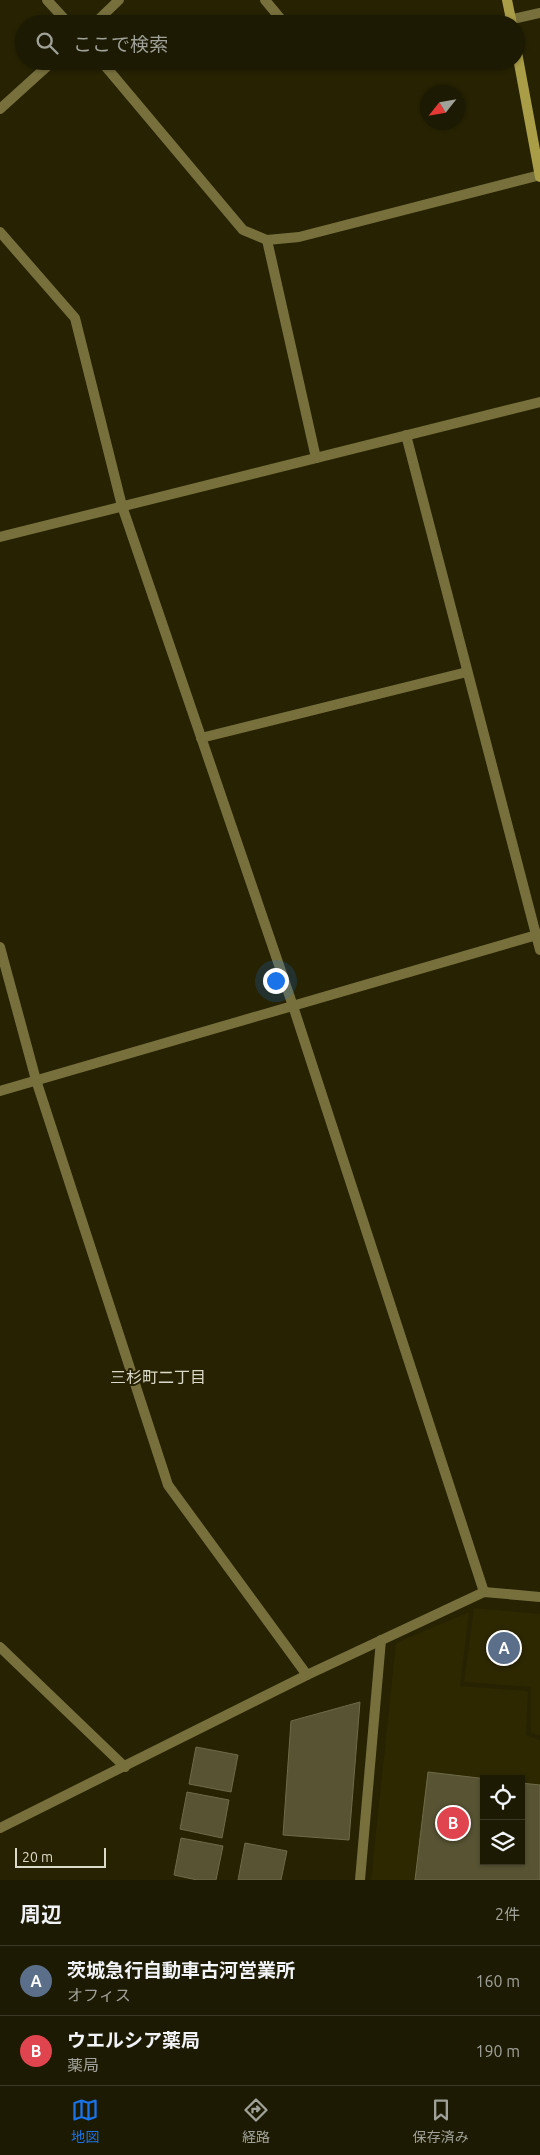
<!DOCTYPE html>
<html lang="ja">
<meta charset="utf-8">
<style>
:root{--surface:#1c1a02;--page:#25230c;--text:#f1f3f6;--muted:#a0a199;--line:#3a3824;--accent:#1a73e8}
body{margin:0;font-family:Ubuntu,"Noto Sans JP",sans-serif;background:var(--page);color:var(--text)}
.controls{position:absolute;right:15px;bottom:15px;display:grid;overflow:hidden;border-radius:0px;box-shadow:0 1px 4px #0004}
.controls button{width:45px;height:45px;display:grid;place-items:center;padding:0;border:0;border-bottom:1px solid var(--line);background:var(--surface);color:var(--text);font:25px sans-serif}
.compass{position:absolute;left:420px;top:85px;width:45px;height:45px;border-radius:50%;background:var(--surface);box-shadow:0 1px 4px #0004;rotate:239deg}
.scale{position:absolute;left:15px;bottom:12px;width:91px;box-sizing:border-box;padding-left:5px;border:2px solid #dbd9c7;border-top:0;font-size:14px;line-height:18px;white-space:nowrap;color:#dbd9c7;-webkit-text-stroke:4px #262202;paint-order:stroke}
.you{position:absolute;left:275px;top:980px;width:18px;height:18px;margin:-12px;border:4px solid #fff;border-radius:50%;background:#1a73e8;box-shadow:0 0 0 8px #1a73e833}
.badge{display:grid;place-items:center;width:32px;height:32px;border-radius:50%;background:var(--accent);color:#fff;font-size:16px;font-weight:700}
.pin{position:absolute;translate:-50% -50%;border:2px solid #fff;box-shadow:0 1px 5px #0006}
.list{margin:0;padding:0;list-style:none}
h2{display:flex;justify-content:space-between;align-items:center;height:65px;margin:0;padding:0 20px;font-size:21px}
h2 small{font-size:16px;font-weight:400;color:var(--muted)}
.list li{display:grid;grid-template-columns:32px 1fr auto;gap:15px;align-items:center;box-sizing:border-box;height:70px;padding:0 20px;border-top:1px solid var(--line)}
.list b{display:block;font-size:19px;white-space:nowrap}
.list p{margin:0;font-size:16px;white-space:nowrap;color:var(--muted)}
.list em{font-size:16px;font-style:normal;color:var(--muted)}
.icon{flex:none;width:28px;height:28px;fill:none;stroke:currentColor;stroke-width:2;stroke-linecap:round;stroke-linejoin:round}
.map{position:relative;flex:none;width:540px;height:1880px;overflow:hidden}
.search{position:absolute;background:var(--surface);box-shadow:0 1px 4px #0004;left:15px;right:15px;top:15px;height:55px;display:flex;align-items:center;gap:12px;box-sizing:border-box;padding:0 18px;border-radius:28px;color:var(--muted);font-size:19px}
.sheet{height:205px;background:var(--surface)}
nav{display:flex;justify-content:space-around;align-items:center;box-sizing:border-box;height:70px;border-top:1px solid var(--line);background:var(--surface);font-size:14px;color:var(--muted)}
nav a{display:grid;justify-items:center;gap:2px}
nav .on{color:var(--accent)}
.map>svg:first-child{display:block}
</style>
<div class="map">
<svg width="540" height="1880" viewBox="0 0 540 1880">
<rect width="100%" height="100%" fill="#262202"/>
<!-- built -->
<g fill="#2e2800" fill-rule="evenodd">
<polygon points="474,1608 540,1614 540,1736 531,1733 531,1687 464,1682"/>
<path d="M469 1612 460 1686 528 1691 526 1735 540 1740V1880H371L396 1643ZM484 1779H521V1861H484Z"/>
</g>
<!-- building -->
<g fill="#575333" stroke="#6f6b4a">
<polygon points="360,1702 349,1840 283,1835 291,1721"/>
<polygon points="196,1747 238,1755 231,1792 189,1784"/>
<polygon points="428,1772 487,1779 484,1779 484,1861 521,1861 521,1783 540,1785 540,1880 415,1880"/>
<polygon points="187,1792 229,1800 222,1838 180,1829"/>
<polygon points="181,1838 223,1846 216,1880 197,1880 174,1875"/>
<polygon points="245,1843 287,1851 281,1880 238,1880"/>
</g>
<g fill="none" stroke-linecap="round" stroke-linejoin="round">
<!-- lane -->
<polyline stroke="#77703d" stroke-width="10" points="360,1880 381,1640"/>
<!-- street -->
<g stroke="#77703d" stroke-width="10">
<polyline points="47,0 69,24"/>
<polyline points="265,0 285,24"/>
<polyline points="94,24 119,0"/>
<polyline points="491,24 540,13"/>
<polyline points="101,61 243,230 267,240 299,237 540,175"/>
<polyline points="317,61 322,61"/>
<polyline points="0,109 53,61"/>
<polyline points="0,232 75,318 122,506 293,1006 484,1592"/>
<polyline points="267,240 316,458"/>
<polyline points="406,435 540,950"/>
<polyline points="0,537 540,402"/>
<polyline points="201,738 467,672"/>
<polyline points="0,947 36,1080 168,1485 307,1675"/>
<polyline points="0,1091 540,934"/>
<polyline points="0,1647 125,1767"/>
<polyline points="0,1828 307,1675 484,1592 540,1597"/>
</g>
<!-- secondary -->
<g stroke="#a99d47" stroke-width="10">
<polyline points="507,0 512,24"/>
<polyline points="516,47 540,177"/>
</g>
</g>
<g text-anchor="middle" stroke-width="4" stroke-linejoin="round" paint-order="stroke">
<!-- neighbourhood labels -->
<g font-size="16" fill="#dbd9c7" stroke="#262202">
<text x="158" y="1383">三杉町二丁目</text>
</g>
</g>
</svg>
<div class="controls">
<button><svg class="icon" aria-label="locate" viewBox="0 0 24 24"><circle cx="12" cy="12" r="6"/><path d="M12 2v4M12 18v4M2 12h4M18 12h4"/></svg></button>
<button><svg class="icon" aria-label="layers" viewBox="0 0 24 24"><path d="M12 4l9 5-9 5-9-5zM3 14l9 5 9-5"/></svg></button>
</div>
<svg class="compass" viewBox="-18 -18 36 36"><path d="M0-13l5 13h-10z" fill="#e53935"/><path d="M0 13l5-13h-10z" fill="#a0a199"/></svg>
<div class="scale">20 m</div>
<div class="you"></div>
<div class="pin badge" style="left:504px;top:1648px;background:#5c6f8a">A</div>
<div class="pin badge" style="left:453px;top:1823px;background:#e0444e">B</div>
<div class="search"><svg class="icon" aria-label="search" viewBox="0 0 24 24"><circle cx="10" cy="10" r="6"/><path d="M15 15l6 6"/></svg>ここで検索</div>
</div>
<section class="sheet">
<h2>周辺<small>2件</small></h2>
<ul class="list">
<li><span class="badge" style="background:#5c6f8a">A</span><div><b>茨城急行自動車古河営業所</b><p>オフィス</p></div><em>160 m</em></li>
<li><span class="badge" style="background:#e0444e">B</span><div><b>ウエルシア薬局</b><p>薬局</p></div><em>190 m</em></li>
</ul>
</section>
<nav>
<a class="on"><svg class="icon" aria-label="map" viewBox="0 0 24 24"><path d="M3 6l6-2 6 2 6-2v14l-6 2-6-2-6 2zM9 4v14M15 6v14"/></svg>地図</a>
<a><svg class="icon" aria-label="directions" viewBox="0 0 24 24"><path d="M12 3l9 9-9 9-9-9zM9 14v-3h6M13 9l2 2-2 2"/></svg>経路</a>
<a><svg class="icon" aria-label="saved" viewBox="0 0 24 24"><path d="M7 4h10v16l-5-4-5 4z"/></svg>保存済み</a>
</nav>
